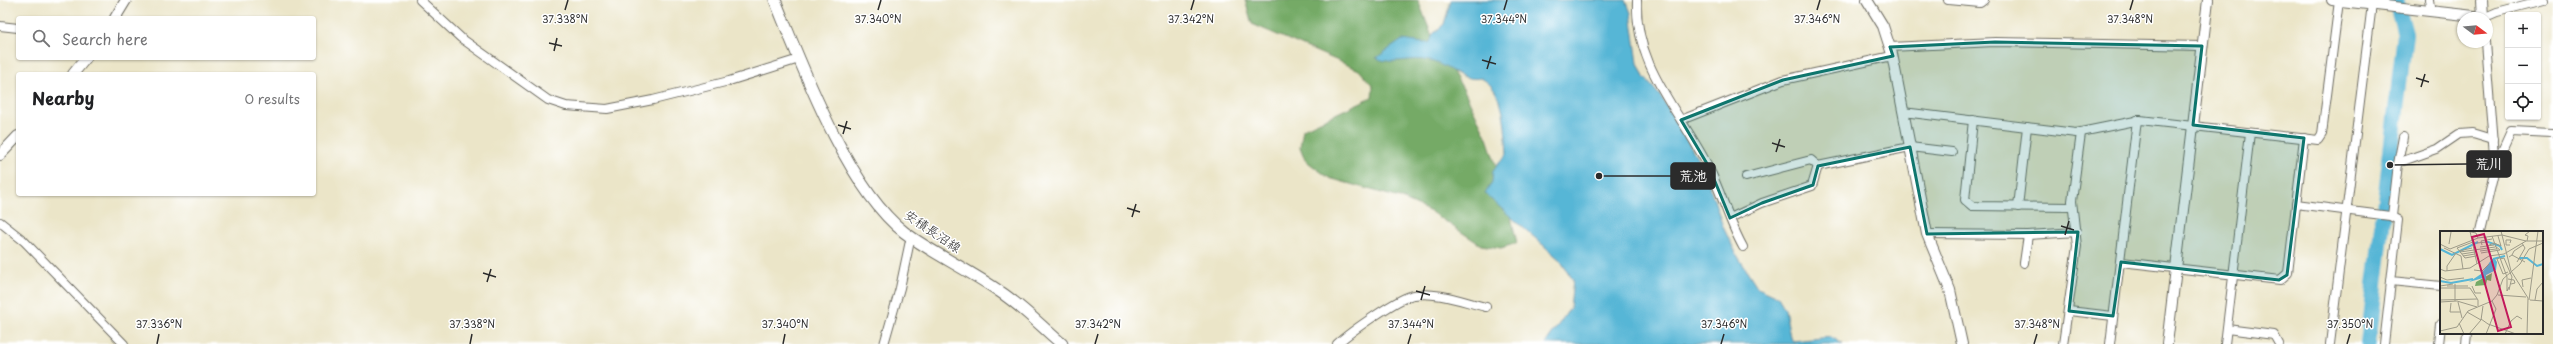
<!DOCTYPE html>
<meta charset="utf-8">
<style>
:root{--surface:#fff;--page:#f2f2f2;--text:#202124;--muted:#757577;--line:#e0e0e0}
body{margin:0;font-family:"Playpen Sans","Klee One",sans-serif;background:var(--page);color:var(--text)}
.controls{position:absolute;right:12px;top:12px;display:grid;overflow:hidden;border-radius:4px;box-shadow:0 1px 3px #0004}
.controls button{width:36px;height:36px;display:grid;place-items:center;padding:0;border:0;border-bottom:1px solid var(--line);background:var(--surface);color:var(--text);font:20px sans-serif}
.compass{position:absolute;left:2457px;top:12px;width:36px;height:36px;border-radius:50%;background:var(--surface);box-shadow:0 1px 3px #0004;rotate:106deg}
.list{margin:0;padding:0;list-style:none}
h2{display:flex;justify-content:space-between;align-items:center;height:52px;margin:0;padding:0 16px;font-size:17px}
h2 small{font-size:13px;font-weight:400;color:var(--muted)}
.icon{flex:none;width:22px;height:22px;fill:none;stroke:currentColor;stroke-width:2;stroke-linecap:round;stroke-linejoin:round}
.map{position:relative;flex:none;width:2553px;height:344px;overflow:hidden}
.search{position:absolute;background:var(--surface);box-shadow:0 1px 3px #0004;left:16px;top:16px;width:300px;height:44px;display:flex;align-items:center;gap:10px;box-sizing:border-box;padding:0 14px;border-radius:4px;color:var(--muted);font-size:15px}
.panel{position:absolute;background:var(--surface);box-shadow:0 1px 3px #0004;left:16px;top:72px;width:300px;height:124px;border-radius:4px}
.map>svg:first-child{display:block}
</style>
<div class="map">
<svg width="2553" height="344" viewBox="0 0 2553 344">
<rect width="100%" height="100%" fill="#fff"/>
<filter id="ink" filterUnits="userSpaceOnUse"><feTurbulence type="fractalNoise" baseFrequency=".025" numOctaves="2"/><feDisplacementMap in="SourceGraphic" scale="8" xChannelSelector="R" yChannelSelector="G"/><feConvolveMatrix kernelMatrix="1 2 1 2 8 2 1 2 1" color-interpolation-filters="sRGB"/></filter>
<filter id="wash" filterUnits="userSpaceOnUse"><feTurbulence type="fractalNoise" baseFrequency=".012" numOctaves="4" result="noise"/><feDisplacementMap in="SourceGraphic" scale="16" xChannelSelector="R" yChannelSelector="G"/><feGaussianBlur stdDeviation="0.9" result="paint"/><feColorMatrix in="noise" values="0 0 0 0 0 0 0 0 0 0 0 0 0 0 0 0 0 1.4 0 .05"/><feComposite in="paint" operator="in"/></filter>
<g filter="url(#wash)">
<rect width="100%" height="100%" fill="#ebe5c8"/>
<!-- forest -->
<polygon fill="#75aa66" stroke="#506a48" points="1245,0 1418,0 1433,39 1465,92 1487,138 1506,195 1517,243 1501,248 1481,245 1431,212 1400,198 1329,178 1305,160 1300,147 1303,129 1372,97 1373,86 1359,70 1252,24"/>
<!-- water -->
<path fill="#57b6d6" stroke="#417080" d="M1451 0H1626L1631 13 1638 63 1644 77 1662 98 1704 169 1723 227 1737 255 1758 288 1778 297 1785 309 1790 337 1793 341 1831 337 1843 344H1545L1570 308 1573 280 1560 260 1485 194 1492 182 1493 170 1507 154C1505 129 1506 91 1481 78 1462 82 1448 65 1430 61 1411 56 1393 66 1376 58L1402 40 1424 43 1430 42 1433 34 1444 24Z"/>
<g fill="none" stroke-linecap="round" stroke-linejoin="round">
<!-- river -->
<polyline stroke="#57b6d6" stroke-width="16" points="2368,344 2405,34 2396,0"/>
</g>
</g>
<g filter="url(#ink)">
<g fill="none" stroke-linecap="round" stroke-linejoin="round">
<!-- minor casing -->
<g stroke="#6e6c62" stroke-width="10">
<g id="minor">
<polyline points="420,0 461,38 548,100 566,106 607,109 653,100 729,81 799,59"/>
<path d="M1637 0C1634 67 1681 112 1709 168 1722 194 1729 222 1743 247"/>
<polyline points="1948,0 1980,3 1984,0"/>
<polyline points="2429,0 2431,12"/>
<polyline points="2483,18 2497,12 2544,0"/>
<polyline points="0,26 18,28"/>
<polyline points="1890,47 1995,42 2202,46"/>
<polyline points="1903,112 2076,133 2140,120 2318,140 2322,134 2339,1"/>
<polyline points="1681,120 1783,80 1892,56"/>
<polyline points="1973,120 1965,200 1972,206 2072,207"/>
<polyline points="2495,157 2502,151 2511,131 2553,133"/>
<polyline points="2398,164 2403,137"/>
<polyline points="1818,166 1910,147 1952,152"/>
<polyline points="1746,177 1811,160 1818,166"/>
<polyline points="2296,204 2390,216 2398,220 2384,344"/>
<polyline points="2018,207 2027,127"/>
<polyline points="2392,216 2398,164 2400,162 2437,149 2459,134 2473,133 2493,139"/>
<polyline points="1730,218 1762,203 1812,186 1818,166"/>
<polyline points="0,222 24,241 124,344"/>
<polyline points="2480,232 2495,169 2485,42"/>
<polyline points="1927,234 2028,235 2077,232"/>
<polyline points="2121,262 2280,280 2288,273 2304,138"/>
<polyline points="2024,263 2028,235"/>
<polyline points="2391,281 2441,286"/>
<polyline points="2069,311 2113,316"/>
<polyline points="2227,329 2274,335 2279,344"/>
<polyline points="884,344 900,288 911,236"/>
<path d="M1337 344C1349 333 1399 297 1414 295 1436 291 1464 302 1486 307"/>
<polyline points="2063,344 2077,246 2072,201 2081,133"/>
<polyline points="2110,344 2137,120"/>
<polyline points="2225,344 2250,133"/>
<polyline points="2330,344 2372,4"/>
<polyline points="2439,344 2441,324"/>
<polyline points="2466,344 2467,333"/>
</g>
</g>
<!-- tertiary casing -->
<g stroke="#6e6c62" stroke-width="12">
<g id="tertiary">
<polyline points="1867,0 1883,26 1892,54 1927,234 1950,290 1962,344"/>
<polyline points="2332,0 2483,17 2482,0"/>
<polyline points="115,18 126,0"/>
<polyline points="73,74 86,58"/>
<polyline points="0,155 18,136"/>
<polyline points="2167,344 2208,0"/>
</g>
</g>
<!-- secondary casing -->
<g stroke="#6e6c62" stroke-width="13">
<path id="secondary" d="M775 0C802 66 848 189 904 232 932 253 969 270 999 291 1022 306 1041 326 1062 344"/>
</g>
<!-- minor -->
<use href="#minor" stroke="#fff" stroke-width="8"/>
<!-- tertiary -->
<use href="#tertiary" stroke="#fff" stroke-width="10"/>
<!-- secondary -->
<use href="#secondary" stroke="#fff" stroke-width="11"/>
</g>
</g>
<!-- marked area -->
<path fill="#0f766e" fill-opacity="0.2" stroke="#0f766e" stroke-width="3" stroke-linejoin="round" d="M1995 42 2202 46 2193 125 2304 138 2287 275 2279 280 2121 262 2113 316 2069 311 2078 232 1927 234 1910 147 1818 166 1813 185 1762 203 1730 218 1709 167 1681 120 1783 80 1893 56 1890 47Z"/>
<!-- ticks -->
<path fill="none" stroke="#2b2b2b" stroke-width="1.5" d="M565 10 568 0M878 10 881 0M1191 10 1194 0M1504 10 1507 0M1817 10 1820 0M2130 10 2133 0M549 43 562 46M554 51 557 38M1482 60 1496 64M1487 69 1491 56M2416 78 2429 82M2421 87 2425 74M838 125 851 129M843 134 847 121M1772 143 1785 147M1776 152 1780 139M1127 208 1140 212M1132 217 1136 204M2061 226 2074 230M2065 235 2069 221M483 273 496 277M487 282 491 269M1416 291 1430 295M1421 300 1425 286M157 344 159 334M470 344 472 334M783 344 785 334M1095 344 1098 334M1408 344 1411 334M1721 344 1724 334M2034 344 2037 334M2347 344 2350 334"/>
<g text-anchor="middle" stroke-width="3" stroke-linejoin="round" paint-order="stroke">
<!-- street labels -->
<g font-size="13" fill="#2b2b2b" stroke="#fff">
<text transform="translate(933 231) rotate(34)" y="5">安積長沼線</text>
</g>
</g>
<!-- overview -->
<g transform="translate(2440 231)">
<rect width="103" height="103" fill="#ebe5c8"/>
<path d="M52 42 51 50 47 49 46 54 35 55 36 51Z" fill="#75aa66"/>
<path d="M52 28H55L57 31 56 39 46 44V49L43 47 29 51 41 43Z" fill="#57b6d6"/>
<path fill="none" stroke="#57b6d6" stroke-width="2" d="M45 10 60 15 62 19M0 18 12 24 38 11M79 27H87L97 35 103 33M53 28 65 25M0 50 11 52 33 48"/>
<path fill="none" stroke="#9e9b89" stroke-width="1" d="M4 0H18M26 0 36 2 38 7M30 0 37 33M61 0 71 40 88 67 87 103M52 5 67 46V60L69 56M87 10 88 5 85 4 90 0M33 11 17 17 25 27 36 25M37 12 47 11 46 6M70 12 71 9H66V14H70M0 13 10 18 38 7 62 4 86 10M9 13 11 1M42 14 41 10 52 8M47 15 54 12 61 15 58 5M40 16 54 14M4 17 21 25 23 38M19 20 32 17M40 20 56 18M20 21 55 16M41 22 60 19 55 15M22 23 35 21M72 24 74 20 83 14M23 25 35 23M69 26 72 24 85 31M59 27 57 28 63 43 68 41M60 28 64 27 72 46 69 59M77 31 85 17 82 12M0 38 5 40 30 37 49 25 64 23 86 10H103M34 39 42 40 49 33M7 40V35L16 22M0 46 7 49 24 47M68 48 74 49 75 52 71 53M15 53V70M0 55 13 53M7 55H28M32 55 35 62H41M83 56 82 49 91 47M0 57H30L38 69V75M58 64 86 66M0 69 37 68M89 69 98 0M90 69 103 70M95 69 97 58 103 51M0 71 17 70 37 76M18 71 22 87M11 72 10 81H20M27 81 41 89 43 75M41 88 48 93 76 103M19 92 24 103M0 100 17 96 28 80 52 70 57 64 63 48 80 33 89 18 103 12M29 103 41 89M46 103 56 78 52 70M65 103 71 90 77 85 82 88"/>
<path fill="#c2185b" fill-opacity="0.15" stroke="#c2185b" stroke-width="2" d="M44 3 71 96 58 100 32 6Z"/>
<rect width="103" height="103" fill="none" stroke="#2b2b2b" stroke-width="2"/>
</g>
<g font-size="10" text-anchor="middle" fill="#2b2b2b" stroke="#fff" stroke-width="3" stroke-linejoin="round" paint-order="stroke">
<text x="565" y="23">37.338°N</text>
<text x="878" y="23">37.340°N</text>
<text x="1191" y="23">37.342°N</text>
<text x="1504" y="23">37.344°N</text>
<text x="1817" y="23">37.346°N</text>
<text x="2130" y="23">37.348°N</text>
<text x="159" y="328">37.336°N</text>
<text x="472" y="328">37.338°N</text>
<text x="785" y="328">37.340°N</text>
<text x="1098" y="328">37.342°N</text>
<text x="1411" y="328">37.344°N</text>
<text x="1724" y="328">37.346°N</text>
<text x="2037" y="328">37.348°N</text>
<text x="2350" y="328">37.350°N</text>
</g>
<!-- callouts -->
<path fill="none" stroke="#2b2b2b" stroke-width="1.5" d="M2390 165L2467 164M1599 176L1671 176"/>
<g fill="#2b2b2b" stroke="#fff" stroke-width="1.5">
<circle cx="2390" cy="165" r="4"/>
<circle cx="1599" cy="176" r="4"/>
</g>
<g fill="#2b2b2b" stroke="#2b2b2b" stroke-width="1.5">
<rect x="2467" y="151" width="44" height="26" rx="4"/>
<rect x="1671" y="163" width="44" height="26" rx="4"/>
</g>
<g font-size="14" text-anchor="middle" font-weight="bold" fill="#fff">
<text x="2489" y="169">荒川</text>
<text x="1693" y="181">荒池</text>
</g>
</svg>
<div class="controls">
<button>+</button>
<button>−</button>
<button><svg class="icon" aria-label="locate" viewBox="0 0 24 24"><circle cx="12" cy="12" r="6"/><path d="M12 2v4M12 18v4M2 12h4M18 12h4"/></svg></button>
</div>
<svg class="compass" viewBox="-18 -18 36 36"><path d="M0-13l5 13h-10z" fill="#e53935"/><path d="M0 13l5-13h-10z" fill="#757577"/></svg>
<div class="search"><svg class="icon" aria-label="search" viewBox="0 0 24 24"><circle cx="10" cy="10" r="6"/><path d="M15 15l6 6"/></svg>Search here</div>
<section class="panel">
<h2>Nearby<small>0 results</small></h2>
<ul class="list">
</ul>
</section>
</div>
